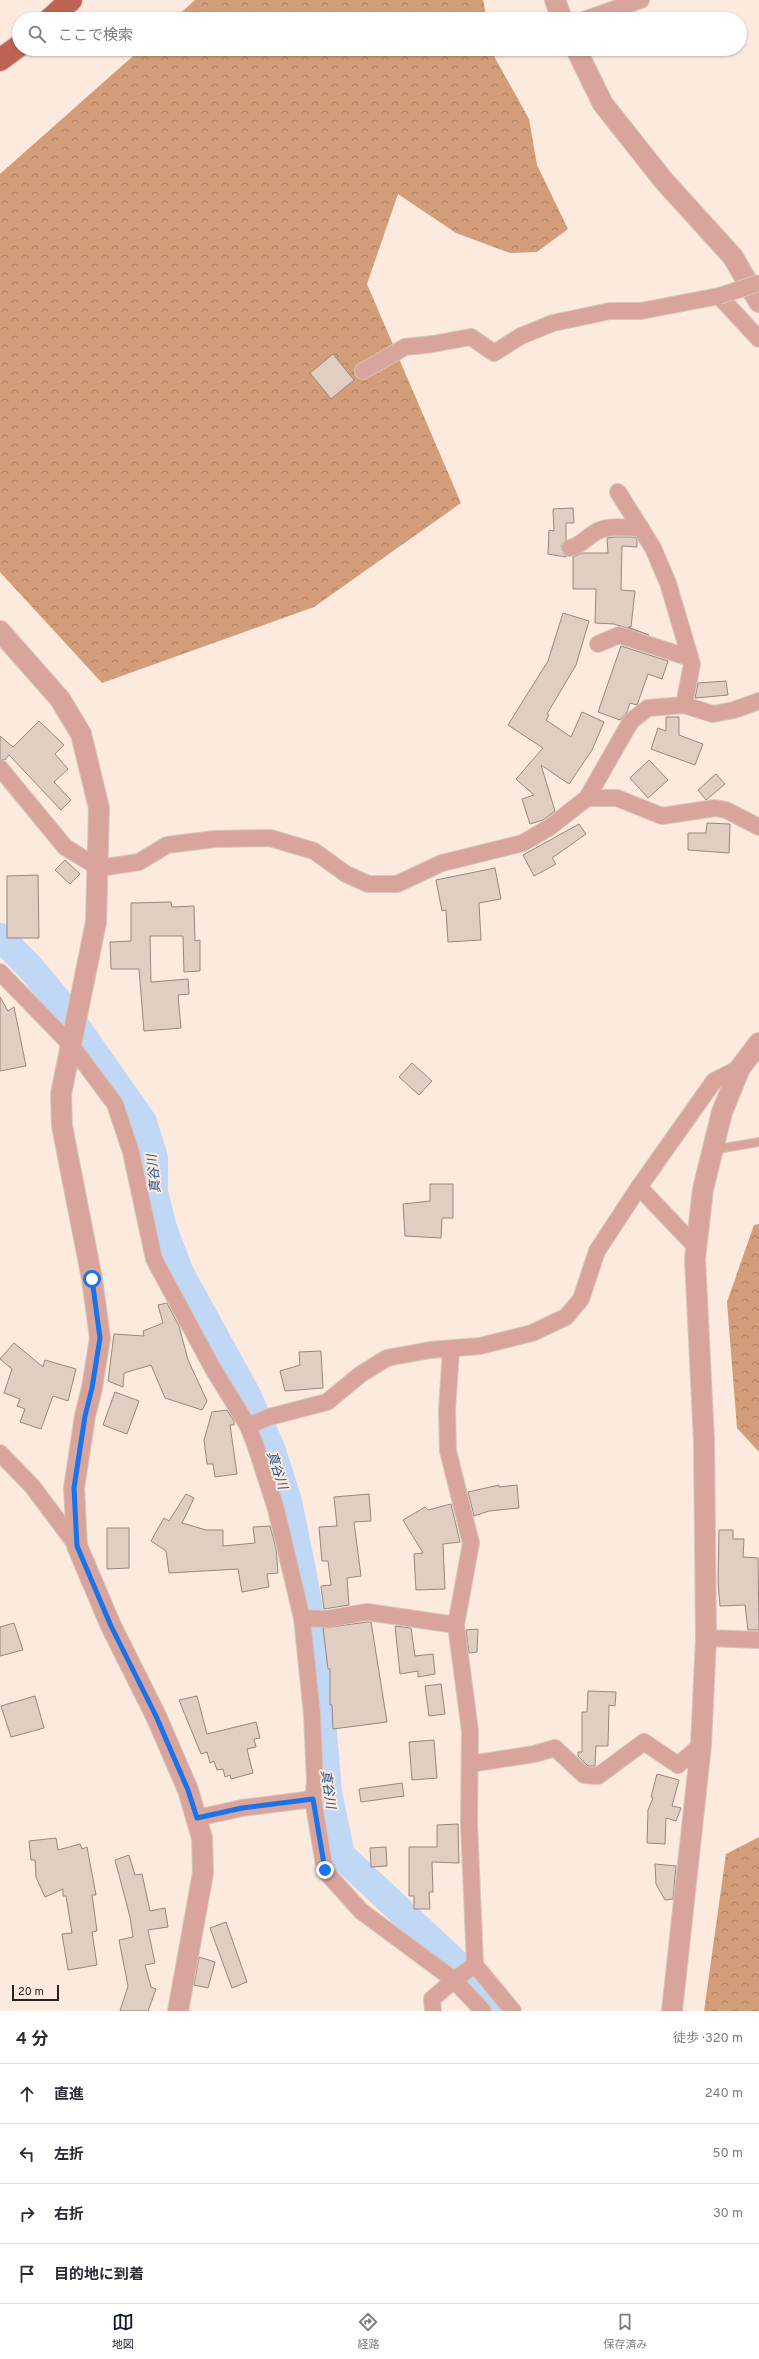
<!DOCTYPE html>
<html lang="ja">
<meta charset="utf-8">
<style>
:root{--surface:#fff;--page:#f2f2f3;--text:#2b2b33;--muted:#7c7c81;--line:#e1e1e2;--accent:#111827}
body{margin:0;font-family:Overpass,"Noto Sans JP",sans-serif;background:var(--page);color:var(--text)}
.scale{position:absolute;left:12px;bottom:10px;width:47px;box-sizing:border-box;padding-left:4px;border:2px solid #2a241f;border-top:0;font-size:11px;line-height:14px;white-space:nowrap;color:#2a241f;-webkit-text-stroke:3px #fceade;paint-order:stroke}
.stop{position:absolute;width:12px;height:12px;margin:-9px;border:3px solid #1a73e8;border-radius:50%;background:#fff}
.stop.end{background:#1a73e8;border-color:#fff;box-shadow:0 1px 4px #0008}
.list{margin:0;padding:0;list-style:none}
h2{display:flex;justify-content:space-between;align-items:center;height:52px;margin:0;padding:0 16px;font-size:17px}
h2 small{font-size:13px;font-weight:400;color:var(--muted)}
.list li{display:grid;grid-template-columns:26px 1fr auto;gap:12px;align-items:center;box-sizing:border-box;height:60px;padding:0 16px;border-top:1px solid var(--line)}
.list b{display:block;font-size:15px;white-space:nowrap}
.list em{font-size:13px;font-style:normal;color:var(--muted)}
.icon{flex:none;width:22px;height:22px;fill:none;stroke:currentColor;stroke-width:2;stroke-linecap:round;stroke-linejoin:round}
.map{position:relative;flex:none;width:759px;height:2011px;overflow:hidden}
.search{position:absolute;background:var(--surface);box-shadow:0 1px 3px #0004;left:12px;right:12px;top:12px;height:44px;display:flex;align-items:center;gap:10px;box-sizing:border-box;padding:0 14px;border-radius:22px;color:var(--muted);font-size:15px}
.sheet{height:292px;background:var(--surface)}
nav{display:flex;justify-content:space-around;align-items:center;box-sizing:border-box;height:56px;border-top:1px solid var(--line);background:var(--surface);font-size:11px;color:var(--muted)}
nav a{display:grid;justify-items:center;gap:2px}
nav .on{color:var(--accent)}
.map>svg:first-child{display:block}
</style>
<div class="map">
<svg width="759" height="2011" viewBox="0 0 759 2011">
<defs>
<pattern id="forest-crowns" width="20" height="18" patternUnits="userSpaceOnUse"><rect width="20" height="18" fill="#d39d79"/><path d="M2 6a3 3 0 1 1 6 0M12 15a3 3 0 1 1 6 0" fill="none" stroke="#ab8063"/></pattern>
</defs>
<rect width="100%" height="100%" fill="#fceade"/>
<!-- forest -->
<g fill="url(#forest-crowns)">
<polygon points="195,0 483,0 487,19 174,19"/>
<polygon points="141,49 494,49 495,58 529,119 537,165 568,229 537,252 510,253 456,233 398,194 367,284 461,503 314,607 102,683 0,572 0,174"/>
<polygon points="759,1224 759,1452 737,1428 727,1302 754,1225"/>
<polygon points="759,1837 759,2011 704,2011 726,1854"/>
</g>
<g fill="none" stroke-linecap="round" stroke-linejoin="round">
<!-- river -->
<polyline stroke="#c0d7f5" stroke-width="28" points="0,937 30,967 59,1002 143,1122 154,1158 154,1192 163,1228 180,1273 247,1395 271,1448 288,1501 303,1575 316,1650 328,1792 341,1855 459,1966 497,2011"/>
</g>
<!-- building -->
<g fill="#e0cec3" stroke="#98877c">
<polygon points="333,354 354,380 331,399 310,373"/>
<polygon points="573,508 574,523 566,523 566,540 561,546 566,557 548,554 549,530 554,531 553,509"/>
<polygon points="615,537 635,537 637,540 637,547 622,546 621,590 635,591 631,627 628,627 649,635 614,624 595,623 596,589 573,589 573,557 582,553 608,553 607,538"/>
<polygon points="563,613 589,621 576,665 547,714 549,715 546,720 571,737 582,712 604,722 592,750 569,784 541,765 555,811 543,820 530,824 522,799 534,795 516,779 543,748 508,725 548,661"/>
<polygon points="621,646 668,661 662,679 648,674 637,705 630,703 627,712 620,720 598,712"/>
<polygon points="726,681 728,695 695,698 698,683"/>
<polygon points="666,717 679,717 679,735 703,744 695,765 651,749 658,728 666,731"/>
<polygon points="39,721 64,745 55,754 68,769 54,782 71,800 61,810 9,755 5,760 0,759 0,736 13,747"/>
<polygon points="649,760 668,780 648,798 630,778"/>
<polygon points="716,774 725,784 706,800 698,790"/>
<polygon points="707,823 730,824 729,853 688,850 688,833 706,833"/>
<polygon points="579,824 586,834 552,858 556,864 534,876 523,855"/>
<polygon points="65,860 80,874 70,884 55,870"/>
<polygon points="495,868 501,899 479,903 481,940 448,942 446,910 442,911 436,880"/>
<polygon points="38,875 39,938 7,938 7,876"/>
<polygon points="171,902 172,907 194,906 195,941 200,940 200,971 184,972 183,936 150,936 151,982 188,979 189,994 178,995 181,1028 144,1031 139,969 111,969 110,942 131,941 131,903"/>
<polygon points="0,997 8,1011 14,1007 26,1066 0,1071"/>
<polygon points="412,1063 432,1081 419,1095 399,1077"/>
<polygon points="430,1184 453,1184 453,1218 442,1218 441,1238 405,1236 403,1204 430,1201"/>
<polygon points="167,1303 179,1326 188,1360 207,1401 202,1410 165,1398 151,1365 124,1373 123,1387 108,1381 114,1334 144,1336 143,1331 163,1323 158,1305"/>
<polygon points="14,1343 43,1367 45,1360 76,1369 68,1401 53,1396 41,1429 20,1422 25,1409 17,1406 20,1399 4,1393 12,1369 0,1359"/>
<polygon points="321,1351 323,1388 285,1391 280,1371 300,1365 299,1352"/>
<polygon points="115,1392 139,1401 127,1434 103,1425"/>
<polygon points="227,1410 234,1421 234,1425 230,1425 237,1474 215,1477 213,1464 207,1464 204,1440 212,1412"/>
<polygon points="499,1485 499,1487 517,1485 519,1508 489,1511 474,1516 468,1492"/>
<polygon points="186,1494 194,1498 182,1523 206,1530 223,1530 223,1546 255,1543 253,1527 270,1526 276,1548 278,1573 267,1574 269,1587 242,1592 238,1569 169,1573 166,1551 151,1541 164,1518 169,1521"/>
<polygon points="369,1494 371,1521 354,1522 361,1576 347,1578 349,1605 324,1609 321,1586 331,1585 328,1561 322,1561 319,1527 337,1526 334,1497"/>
<polygon points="451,1504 460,1542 443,1544 445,1589 416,1590 414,1554 423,1553 403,1520 425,1507 428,1510"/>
<polygon points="107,1528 129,1528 129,1568 107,1569"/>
<polygon points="719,1530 733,1530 733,1539 744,1539 743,1557 758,1558 759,1630 748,1630 745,1605 720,1606 718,1581"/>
<polygon points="367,1622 371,1622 387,1722 333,1729 332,1705 330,1705 330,1669 328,1669 323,1628"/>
<polygon points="14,1623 23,1650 0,1656 0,1627"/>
<polygon points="395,1626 411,1628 415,1656 433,1654 435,1674 418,1677 418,1671 400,1674"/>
<polygon points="478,1629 477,1652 469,1653 466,1630"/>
<polygon points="441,1684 445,1714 429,1716 425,1686"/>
<polygon points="588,1691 616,1692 615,1706 609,1705 608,1746 596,1746 595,1766 588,1766 578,1756 578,1752 582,1752 582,1712 587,1712"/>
<polygon points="35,1696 44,1728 11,1737 1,1706"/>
<polygon points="197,1696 207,1734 256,1722 260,1738 254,1739 256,1747 247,1749 253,1773 231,1779 230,1775 225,1777 223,1769 217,1770 214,1761 210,1763 207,1752 201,1754 179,1700"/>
<polygon points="434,1740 437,1778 412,1780 409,1742"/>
<polygon points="657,1774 679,1780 672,1806 681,1808 676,1821 666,1818 665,1844 647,1843 648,1810 653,1798 651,1797"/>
<polygon points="402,1783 404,1796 361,1802 359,1789"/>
<polygon points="458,1824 459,1863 432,1862 433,1892 429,1892 430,1909 414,1909 414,1896 409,1896 409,1847 437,1847 437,1825"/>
<polygon points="56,1838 58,1850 80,1844 82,1849 87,1847 96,1895 92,1895 97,1931 92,1932 97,1965 68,1970 62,1934 72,1933 66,1896 63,1896 63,1889 45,1897 36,1877 35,1860 31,1860 29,1841"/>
<polygon points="386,1847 387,1866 371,1867 370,1848"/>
<polygon points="129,1855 135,1875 142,1874 150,1911 165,1908 168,1927 148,1930 155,1963 145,1965 151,1987 156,1989 148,2011 120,2011 128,1986 119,1940 133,1937 130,1917 115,1860"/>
<polygon points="655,1864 676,1866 673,1899 665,1900 656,1884"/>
<polygon points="226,1922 247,1982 232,1988 210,1928"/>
<polygon points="199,1957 215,1962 208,1988 194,1985"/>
</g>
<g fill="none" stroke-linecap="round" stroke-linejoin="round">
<!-- service casing -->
<g stroke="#d6c6bc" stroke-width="10">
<polyline id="service" points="712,1150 759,1142"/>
</g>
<!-- minor casing -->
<g stroke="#d6c6bc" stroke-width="18">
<g id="minor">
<polyline points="586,19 641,0"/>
<polyline points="363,371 405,347 433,344 471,337 494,353 521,336 553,323 610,311 641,311 719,296 759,339"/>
<polyline points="618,492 653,548 668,583 692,664 684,705"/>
<path d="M570 548C583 545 589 534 600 530 612 525 628 528 641 528"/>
<polyline points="598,644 619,635 690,658"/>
<polyline points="0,768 65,847 99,868 139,862 167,845 215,839 270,838 314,851 346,874 368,884 397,884 442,863 523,843 550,827 587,798 631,721 648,708 684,705 713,714 734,710 759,701"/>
<polyline points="587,798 617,798 662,816 715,808 726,810 759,827"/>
<polyline points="0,972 71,1045 115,1104 131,1152 154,1259 212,1367 248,1426 255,1444 276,1509 302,1618 312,1714 315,1782 313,1799 242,1808 197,1818"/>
<polyline points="639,1187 696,1247"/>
<polyline points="248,1426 269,1417 327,1402 361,1374 387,1358 430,1350 480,1346 532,1333 566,1317 581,1299 597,1251 639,1187 714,1081 740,1068"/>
<polyline points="0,1453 32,1486 77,1546"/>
<polyline points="302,1618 326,1619 367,1612 456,1625 471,1543 448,1451 447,1410 451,1349"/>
<polyline points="456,1625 470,1731 469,1823 475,1965 513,2011"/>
<polyline points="706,1638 759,1640"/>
<polyline points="470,1764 534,1754 555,1748 584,1775 598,1776 644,1742 678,1765 701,1745"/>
<polyline points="313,1799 325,1871 361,1911 454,1980 432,1999 433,2011"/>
<polyline points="475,1965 454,1980 483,2011"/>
</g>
</g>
<!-- tertiary casing -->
<g stroke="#d6c6bc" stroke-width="22">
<g id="tertiary">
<polyline points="555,0 562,19"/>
<polyline points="576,49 603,104 664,181 733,257 759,302"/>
<polyline points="0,631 60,699 81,734 99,808 96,922 61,1094 62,1126 92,1279 100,1338 92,1388 85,1416 74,1488 77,1546 111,1626 156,1716 188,1790 202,1838 203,1873 178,2011"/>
<polyline points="672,2011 701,1745 706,1638 704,1441 695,1259 703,1189 722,1112 740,1068 759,1043"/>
</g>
</g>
<!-- primary casing -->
<g stroke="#d6c6bc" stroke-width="24">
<g id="primary">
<polyline points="50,19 71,0"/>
<polyline points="0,60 19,46"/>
</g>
</g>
<!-- service -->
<use href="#service" stroke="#d8a49b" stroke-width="8"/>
<!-- minor -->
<use href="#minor" stroke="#d8a49b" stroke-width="16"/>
<!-- tertiary -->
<use href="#tertiary" stroke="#d8a49b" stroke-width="20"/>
<!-- primary -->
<use href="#primary" stroke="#be6354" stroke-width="22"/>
<!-- minor-bridge casing -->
<g stroke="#d6c6bc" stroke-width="18" stroke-linecap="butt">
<polyline id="minor-bridge" points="719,296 759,283"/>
</g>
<!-- minor-bridge -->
<use href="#minor-bridge" stroke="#d8a49b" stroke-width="16"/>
</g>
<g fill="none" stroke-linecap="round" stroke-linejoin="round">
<!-- route -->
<polyline stroke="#1a73e8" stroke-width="5" points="92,1279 100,1338 92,1388 85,1416 74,1488 77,1546 111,1626 156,1716 188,1790 197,1818 242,1808 313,1799 325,1870"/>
</g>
<g text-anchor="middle" stroke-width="4" stroke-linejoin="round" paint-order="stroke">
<!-- water labels -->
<g font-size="13" font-style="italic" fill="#21528d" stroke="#fceade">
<text transform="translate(153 1174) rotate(-96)" y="5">真谷川</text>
<text transform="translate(278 1470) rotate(72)" y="5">真谷川</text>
<text transform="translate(329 1789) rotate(82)" y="5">真谷川</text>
</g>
</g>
</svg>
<div class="scale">20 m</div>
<div class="stop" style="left:92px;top:1279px"></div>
<div class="stop end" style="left:325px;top:1870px"></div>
<div class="search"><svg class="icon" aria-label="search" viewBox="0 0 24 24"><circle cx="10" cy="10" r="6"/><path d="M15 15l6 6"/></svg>ここで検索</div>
</div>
<section class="sheet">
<h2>4 分<small>徒歩 · 320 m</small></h2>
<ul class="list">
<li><svg class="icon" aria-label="ahead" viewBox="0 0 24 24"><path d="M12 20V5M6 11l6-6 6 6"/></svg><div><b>直進</b></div><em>240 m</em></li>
<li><svg class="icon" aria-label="left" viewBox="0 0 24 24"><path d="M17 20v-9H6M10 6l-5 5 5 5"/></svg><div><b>左折</b></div><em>50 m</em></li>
<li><svg class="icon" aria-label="right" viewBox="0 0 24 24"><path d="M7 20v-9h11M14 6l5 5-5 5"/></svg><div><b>右折</b></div><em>30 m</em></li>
<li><svg class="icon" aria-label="arrive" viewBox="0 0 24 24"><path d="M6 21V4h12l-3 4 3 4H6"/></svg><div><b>目的地に到着</b></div></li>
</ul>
</section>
<nav>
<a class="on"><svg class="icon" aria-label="map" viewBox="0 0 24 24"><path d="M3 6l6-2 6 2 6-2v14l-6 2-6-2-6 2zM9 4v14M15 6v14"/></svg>地図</a>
<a><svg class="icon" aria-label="directions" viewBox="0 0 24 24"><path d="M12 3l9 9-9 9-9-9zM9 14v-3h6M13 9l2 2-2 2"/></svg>経路</a>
<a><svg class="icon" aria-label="saved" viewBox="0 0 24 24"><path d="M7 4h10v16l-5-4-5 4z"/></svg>保存済み</a>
</nav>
